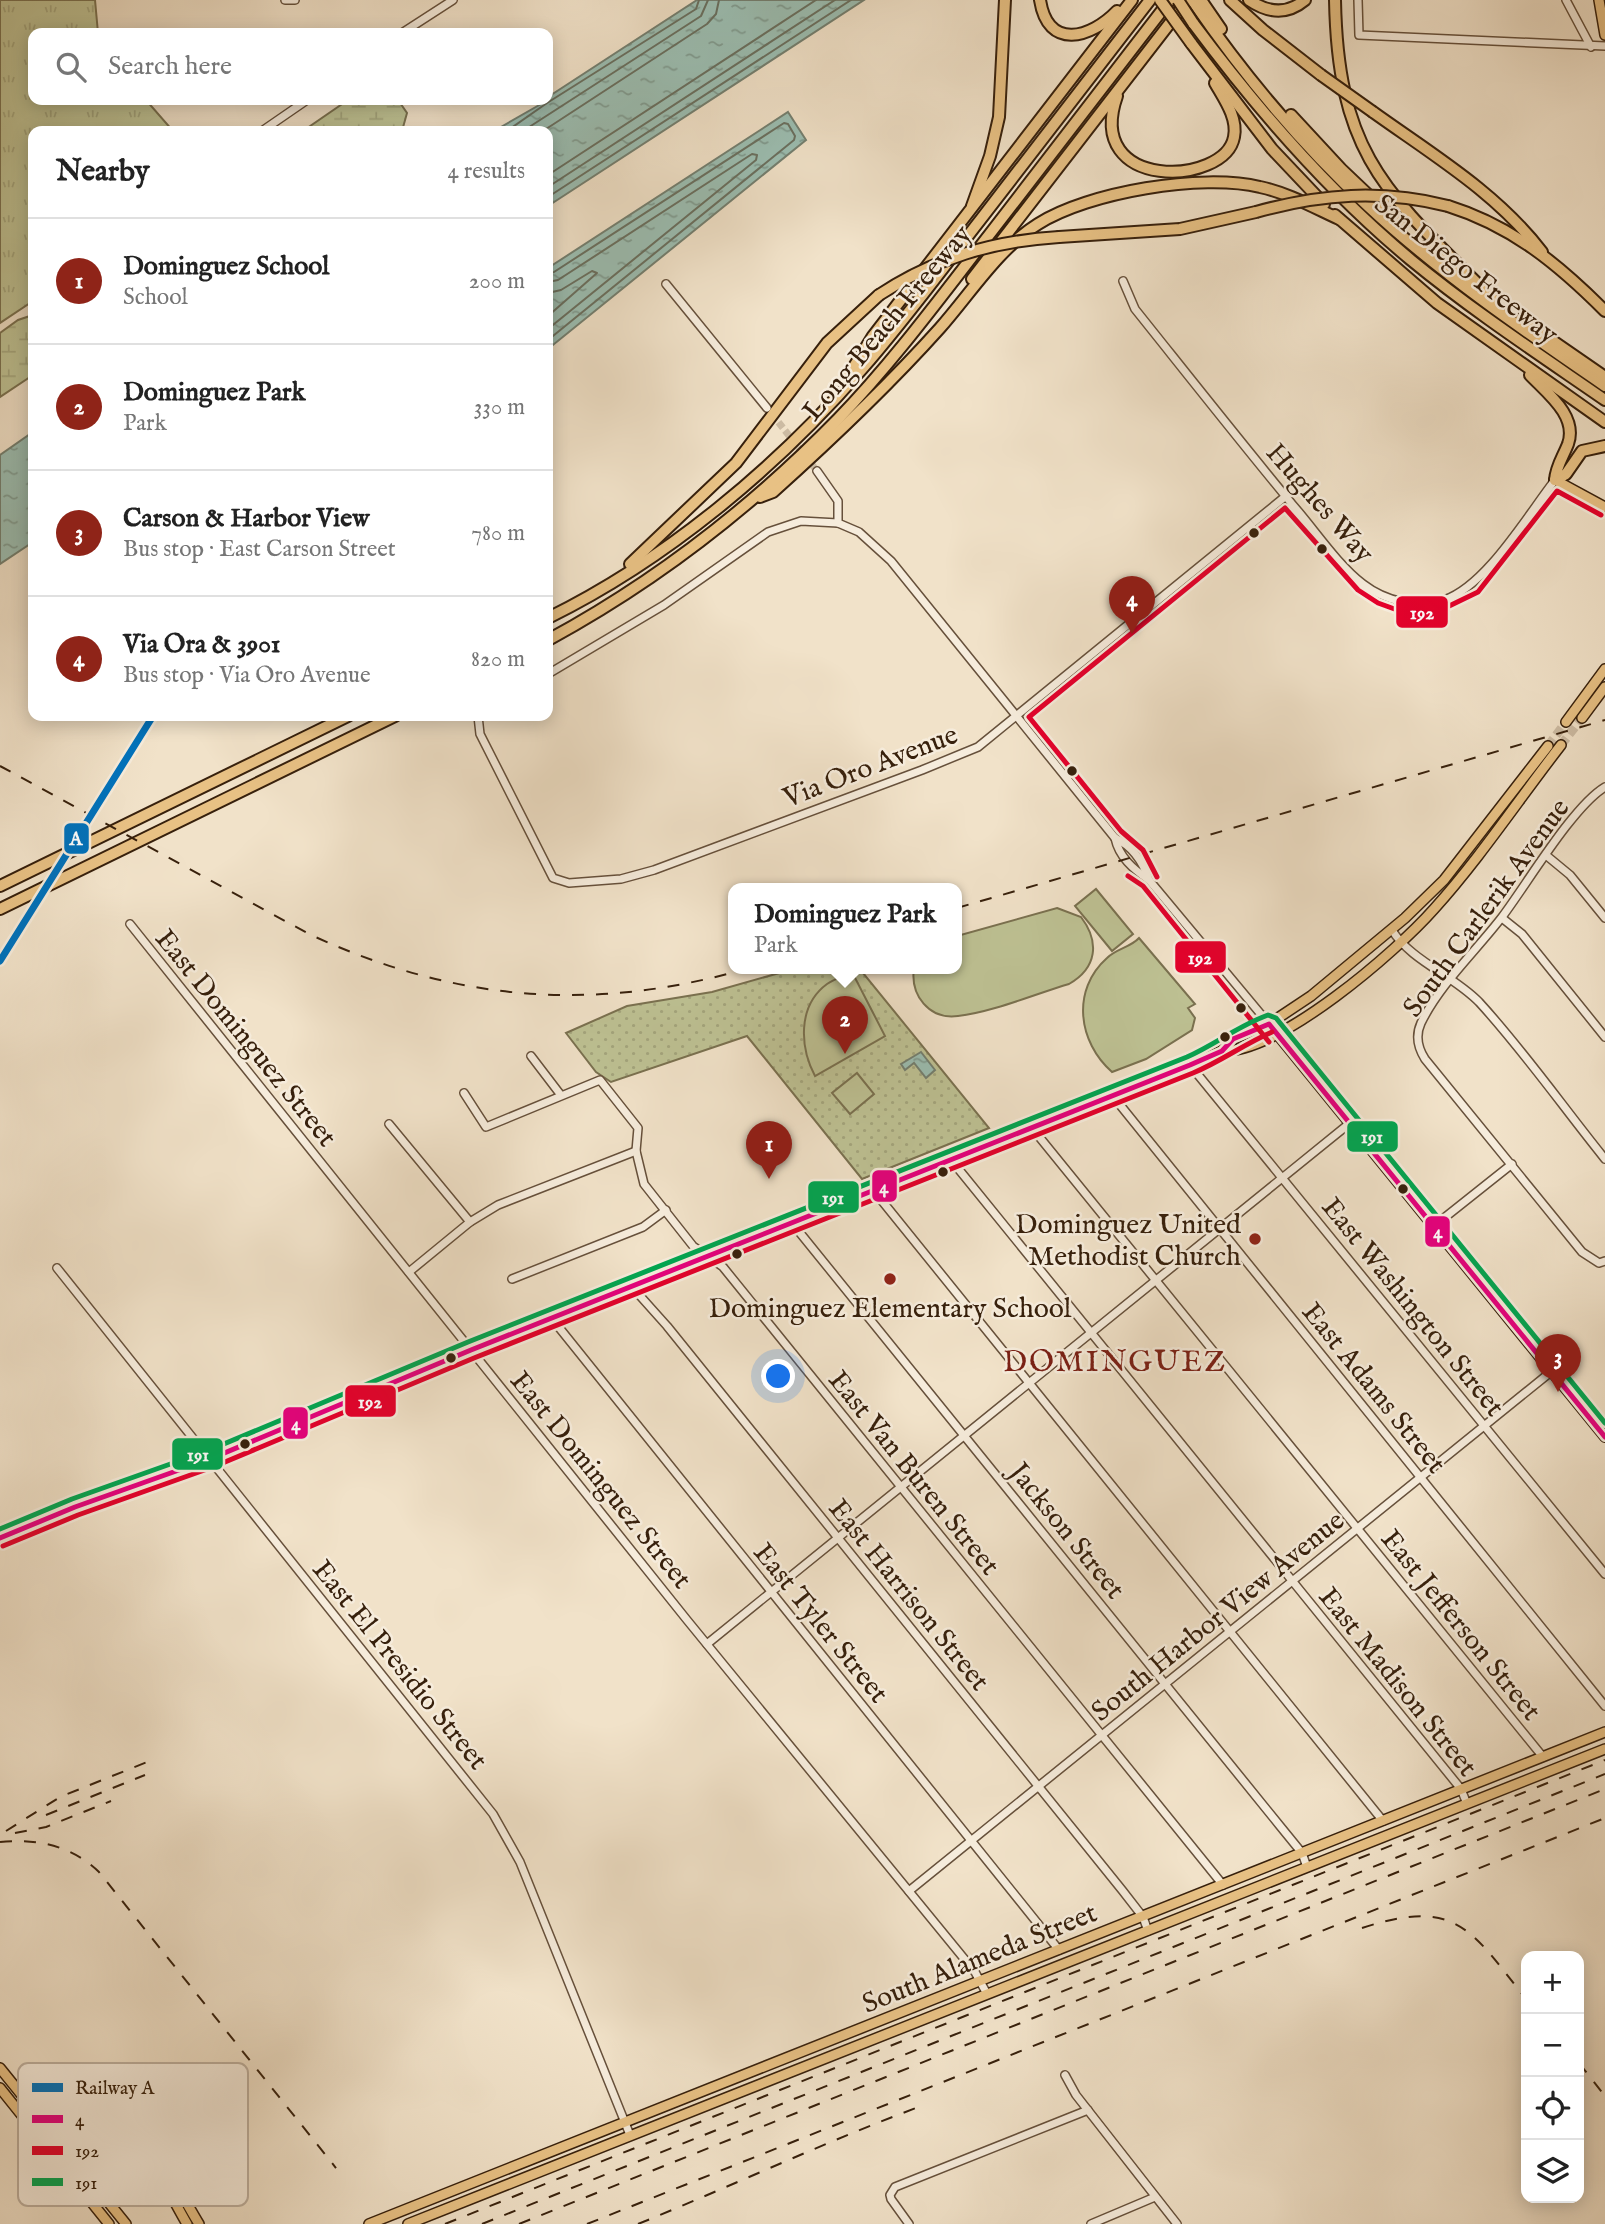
<!DOCTYPE html>
<meta charset="utf-8">
<style>
:root{--surface:#fff;--page:#f6f6f6;--text:#222;--muted:#767676;--line:#e0e0e0;--accent:#8f2418}
body{margin:0;font-family:"IM FELL English",serif;background:var(--page);color:var(--text)}
.controls{position:absolute;right:21px;bottom:21px;display:grid;overflow:hidden;border-radius:14px;box-shadow:0 4px 18px #0003}
.controls button{width:63px;height:63px;display:grid;place-items:center;padding:0;border:0;border-bottom:2px solid var(--line);background:var(--surface);color:var(--text);font:35px sans-serif}
.you{position:absolute;left:779px;top:1377px;width:24px;height:24px;margin:-18px;border:5px solid #fff;border-radius:50%;background:#1a73e8;box-shadow:0 0 0 10px #1a73e833}
.badge{display:grid;place-items:center;width:46px;height:46px;border-radius:50%;background:var(--accent);color:#fff;font-size:23px;font-weight:700}
.pin{position:absolute;translate:-50% -58px;filter:drop-shadow(0 2px 4px #0008)}
.pin::after{content:'';position:absolute;top:37px;width:24px;height:21px;background:inherit;clip-path:polygon(0 0,100% 0,50% 100%)}
.popup{position:absolute;left:728px;top:883px;width:234px;height:91px;box-sizing:border-box;display:grid;place-content:center;border-radius:14px;background:var(--surface);filter:drop-shadow(0 2px 5px #0005);font-size:23px;white-space:nowrap;color:var(--muted)}
.popup b{font-size:26px;color:var(--text)}
.popup::after{content:'';position:absolute;left:50%;top:100%;margin-left:-14px;border:14px solid transparent;border-top-color:var(--surface)}
.list{margin:0;padding:0;list-style:none}
h2{display:flex;justify-content:space-between;align-items:center;height:91px;margin:0;padding:0 28px;font-size:30px}
h2 small{font-size:23px;font-weight:400;color:var(--muted)}
.list li{display:grid;grid-template-columns:46px 1fr auto;gap:21px;align-items:center;box-sizing:border-box;height:126px;padding:0 28px;border-top:2px solid var(--line)}
.list b{display:block;font-size:26px;white-space:nowrap}
.list p{margin:0;font-size:23px;white-space:nowrap;color:var(--muted)}
.list em{font-size:23px;font-style:normal;color:var(--muted)}
.icon{flex:none;width:38px;height:38px;fill:none;stroke:currentColor;stroke-width:2;stroke-linecap:round;stroke-linejoin:round}
.map{position:relative;flex:none;width:1605px;height:2224px;overflow:hidden}
.search{position:absolute;background:var(--surface);box-shadow:0 4px 18px #0003;left:28px;top:28px;width:525px;height:77px;display:flex;align-items:center;gap:18px;box-sizing:border-box;padding:0 24px;border-radius:14px;color:var(--muted);font-size:26px}
.panel{position:absolute;background:var(--surface);box-shadow:0 4px 18px #0003;left:28px;top:126px;width:525px;height:595px;border-radius:14px}
.map>svg:first-child{display:block}
</style>
<div class="map">
<svg width="1605" height="2224" viewBox="0 0 1605 2224">
<defs>
<pattern id="grass-tufts" width="24" height="20" patternUnits="userSpaceOnUse" patternTransform="scale(1.75)"><rect width="24" height="20" fill="#bec294"/><path d="M3 7l-1-3M5 7V3M7 7l1-3M15 17l-1-3M17 17v-4M19 17l1-3" fill="none" stroke="#a4a67e"/></pattern>
<pattern id="wetland-marsh" width="20" height="14" patternUnits="userSpaceOnUse" patternTransform="scale(1.75)"><rect width="20" height="14" fill="#bec294"/><path d="M1 5h8M5 5V1M11 12h8M15 12V8" fill="none" stroke="#a4a67e"/></pattern>
<pattern id="park-dots" width="8" height="8" patternUnits="userSpaceOnUse" patternTransform="scale(1.75)"><rect width="8" height="8" fill="#bec294"/><path d="M2 2h.1M6 6h.1" fill="none" stroke="#a4a67e" stroke-width="1.8" stroke-linecap="round"/></pattern>
<pattern id="water-ripples" width="26" height="14" patternUnits="userSpaceOnUse" patternTransform="scale(1.75)"><rect width="26" height="14" fill="#9bbeb2"/><path d="M2 4q2-2 4 0t4 0M15 11q2-2 4 0t4 0" fill="none" stroke="#7f9a8f"/></pattern>
</defs>
<rect width="100%" height="100%" fill="#f1e2c9"/>
<filter id="stains"><feTurbulence type="fractalNoise" baseFrequency=".00286" numOctaves="4"/><feColorMatrix values="0 0 0 0 .2 0 0 0 0 .09 0 0 0 0 .02 0 0 0 .5 -.17"/></filter>
<radialGradient id="worn" r=".72"><stop offset=".6" stop-color="#630" stop-opacity="0"/><stop offset="1" stop-color="#630" stop-opacity=".3"/></radialGradient>
<!-- grass -->
<polygon fill="url(#grass-tufts)" stroke="#7a7150" stroke-width="2" points="0,0 95,0 98,33 33,33 33,100 146,100 173,131 33,131 33,301 0,323"/>
<!-- wetland -->
<g fill="url(#wetland-marsh)" stroke="#7a7150" stroke-width="2">
<polygon points="348,100 398,100 407,113 402,131 303,131"/>
<polygon points="33,315 33,375 0,397 0,333 18,320"/>
</g>
<!-- park -->
<polygon fill="url(#park-dots)" stroke="#7a7150" stroke-width="2" points="797,968 859,968 989,1128 862,1179 747,1036 611,1082 596,1072 566,1033 627,1006 712,992"/>
<!-- garden -->
<g fill="#bec294" stroke="#7a7150" stroke-width="2">
<polygon points="1096,889 1133,934 1112,951 1075,906"/>
<path d="M1057 908 1081 917C1100 942 1097 968 1069 984 1035 994 993 1012 958 1016 929 1020 910 995 914 968H957V936Z"/>
<path d="M1139 938 1195 1004 1188 1008 1195 1018 1192 1030 1146 1059 1112 1072C1078 1042 1071 990 1107 958 1116 949 1131 947 1139 938Z"/>
<path d="M852 972 885 1036 815 1076C800 1048 797 1006 827 984 834 979 844 976 852 972Z"/>
<polygon points="857,1073 874,1094 850,1114 832,1093"/>
</g>
<!-- water -->
<g fill="url(#water-ripples)" stroke="#737f70" stroke-width="2">
<polygon points="697,0 864,0 548,206 548,131 494,131 548,100 548,97"/>
<polygon points="788,112 806,140 548,349 548,268"/>
<polygon points="33,432 33,542 0,564 0,455"/>
<polygon points="921,1052 935,1070 926,1078 914,1063 905,1070 901,1064"/>
</g>
<g fill="none" stroke-linecap="round" stroke-linejoin="round">
<!-- shore -->
<g stroke="#696f5f" stroke-width="2">
<polyline points="507,131 547,103 696,9 699,0"/>
<polyline points="523,131 701,16 708,0"/>
<polyline points="543,131 707,24 716,14 719,0"/>
<polyline points="548,175 816,0"/>
<polyline points="548,187 835,0"/>
<polyline points="548,197 851,0"/>
<polyline points="548,273 554,272 784,123 788,124 795,136 794,140 548,340"/>
<polyline points="548,282 558,280 752,154 757,155 756,160 548,329"/>
<polyline points="548,293 561,290 592,271 597,273 548,316"/>
</g>
<!-- minor-tunnel -->
<polyline stroke="#ccbba3" stroke-width="7" stroke-dasharray="7 3.5" stroke-linecap="butt" points="772,414 817,471"/>
<!-- major-tunnel -->
<g stroke="#ccbba3" stroke-width="9" stroke-dasharray="9 4.5" stroke-linecap="butt">
<polyline points="1561,745 1582,718"/>
<polyline points="1548,746 1566,722"/>
</g>
<!-- minor casing -->
<g stroke="#66503b" stroke-width="10">
<g id="minor">
<polyline points="285,0 295,0"/>
<polyline points="1358,0 1359,35 1605,46"/>
<polyline points="1566,0 1591,47"/>
<polyline points="402,33 453,0"/>
<polyline points="262,131 307,100"/>
<path d="M1123 281 1135 309C1187 374 1239 440 1292 504 1315 530 1336 563 1363 584 1385 601 1417 609 1444 600 1486 586 1527 516 1555 480"/>
<polyline points="666,284 767,408"/>
<path d="M817 471 838 501V523L859 532 891 561 1115 838C1132 846 1143 862 1149 880"/>
<polyline points="548,674 664,605 768,532 801,521 838,523"/>
<polyline points="478,716 480,734 553,878 569,883 621,879 654,870 922,770 978,747 1286,496"/>
<path d="M1605 787C1573 806 1527 884 1502 917 1476 951 1440 984 1421 1023 1415 1036 1418 1048 1425 1059L1582 1252 1599 1263 1605 1261"/>
<path d="M1115 838C1119 857 1133 869 1149 880L1269 1024"/>
<polyline points="1547,856 1570,875 1605,918"/>
<polyline points="1502,918 1522,934 1605,1037"/>
<polyline points="130,924 687,1620 975,1972 987,1994"/>
<path d="M1392 930C1411 961 1453 975 1479 1002 1524 1051 1563 1107 1605 1159"/>
<polyline points="531,1056 560,1094"/>
<polyline points="1190,1065 1605,1574"/>
<polyline points="464,1093 486,1127 600,1080 638,1128 636,1151 644,1184 693,1246 723,1267 1223,1885"/>
<polyline points="1112,1095 1605,1706"/>
<polyline points="389,1124 470,1222"/>
<polyline points="1032,1128 1543,1757"/>
<polyline points="952,1161 1461,1789 1467,1804"/>
<polyline points="874,1191 1383,1821"/>
<polyline points="792,1223 1280,1826 1302,1853 1307,1867"/>
<polyline points="1434,1226 1512,1164"/>
<polyline points="57,1268 493,1814 520,1862 630,2135"/>
<polyline points="409,1272 470,1222 498,1205 636,1151"/>
<polyline points="512,1279 643,1227 666,1210"/>
<polyline points="633,1288 667,1326 1122,1890 1143,1917 1148,1931"/>
<polyline points="553,1320 1059,1950"/>
<polyline points="707,1644 1350,1123"/>
<polyline points="909,1891 1552,1371"/>
<polyline points="1065,2075 1076,2095 1177,2224"/>
<polyline points="909,2224 891,2199 890,2195 895,2187 1088,2110"/>
<polyline points="1091,2224 1155,2197"/>
</g>
</g>
<!-- major casing -->
<g stroke="#37200c" stroke-width="12">
<g id="major">
<polyline points="1599,0 1605,35"/>
<polyline points="1555,480 1605,507"/>
<polyline points="1582,718 1605,687"/>
<polyline points="1566,722 1605,669"/>
<polyline points="1269,1024 1605,1437"/>
<path d="M1222 1051C1279 1053 1396 952 1434 909 1480 858 1519 799 1561 745"/>
<polyline points="0,1538 75,1507 210,1459 471,1350 1222,1051 1233,1039 1269,1024 1311,996 1405,918 1444,880 1548,746"/>
<polyline points="0,2068 126,2224"/>
<polyline points="0,2088 109,2224"/>
<path d="M54 2137C71 2134 83 2123 101 2124 140 2127 169 2194 187 2224"/>
<path d="M45 2144 54 2137 60 2124C134 2083 168 2174 199 2224"/>
<polyline points="369,2224 1605,1732"/>
<polyline points="408,2224 1605,1749"/>
</g>
</g>
<!-- highway casing -->
<g stroke="#37200c" stroke-width="14">
<g id="highway">
<path d="M1040 0C1048 51 1091 38 1117 11"/>
<path d="M1192 0C1243 74 1302 145 1368 206 1441 274 1523 330 1605 386"/>
<polyline points="1201,0 1221,29"/>
<polyline points="1230,0 1263,30 1321,75"/>
<path d="M1249 0C1268 13 1287 15 1305 0"/>
<path d="M1335 0C1338 159 1389 195 1494 300"/>
<path d="M1193 23C1257 109 1328 191 1411 260 1473 311 1540 355 1605 400"/>
<polyline points="1191,43 1272,149 1324,204"/>
<path d="M1117 96C1083 192 1225 186 1234 137 1238 118 1224 99 1215 83"/>
<path d="M1373 112C1433 155 1497 193 1542 252"/>
<polyline points="1291,115 1341,169 1400,225"/>
<polyline points="972,206 990,156 999,117 1005,0"/>
<path d="M1448 206C1512 226 1558 264 1605 311"/>
<polyline points="1335,215 1437,303 1605,422"/>
<polyline points="1059,237 1180,229 1256,212"/>
<polyline points="1426,247 1476,287"/>
<polyline points="972,279 1187,1"/>
<polyline points="1521,319 1605,377"/>
<path d="M1530 375C1547 393 1578 416 1568 444 1563 457 1556 466 1555 480"/>
<polyline points="847,378 873,336 1132,0"/>
<polyline points="1555,480 1566,474 1582,451 1605,446"/>
<path d="M760 497 773 492C831 440 888 386 940 328 971 293 998 249 1038 224 1088 192 1202 173 1260 187 1288 193 1313 207 1339 219"/>
<polyline points="630,564 736,463 827,343 879,295"/>
<path d="M548 618C666 560 776 468 862 369 904 321 942 269 981 219 1037 146 1093 73 1150 0"/>
<path d="M548 640C655 582 753 506 838 419 893 362 940 298 989 235 1049 156 1110 78 1170 0"/>
<polyline points="0,886 348,716"/>
<polyline points="0,909 395,716"/>
</g>
</g>
<!-- minor -->
<use href="#minor" stroke="#f6ecdc" stroke-width="7"/>
<!-- major -->
<use href="#major" stroke="#e8c184" stroke-width="9"/>
<!-- highway -->
<use href="#highway" stroke="#e8c184" stroke-width="10"/>
<!-- rail -->
<g stroke="#37200c" stroke-width="2" stroke-dasharray="12 12" stroke-linecap="butt">
<path d="M0 766 309 934C455 1002 595 1013 749 968"/>
<polyline points="957,908 1605,720"/>
<polyline points="46,1815 145,1775"/>
<polyline points="6,1831 60,1797 152,1760"/>
<polyline points="15,1833 46,1827 111,1801"/>
<path d="M0 1842C37 1838 72 1846 99 1872L336 2168"/>
<path d="M1362 1928C1457 1897 1471 1930 1526 1999"/>
<polyline points="1579,2063 1605,2096"/>
<polyline points="445,2224 1605,1760"/>
<polyline points="482,2224 1605,1774"/>
<polyline points="519,2224 1600,1791"/>
<polyline points="587,2224 1605,1818"/>
<path d="M638 2224C734 2185 827 2141 924 2105"/>
</g>
<!-- highway-bridge casing -->
<g stroke="#37200c" stroke-width="14" stroke-linecap="butt">
<g id="highway-bridge">
<polyline points="1160,0 1191,43"/>
<polyline points="1178,0 1193,23"/>
<polyline points="1321,75 1373,112"/>
<path d="M1256 212C1321 194 1381 189 1448 206"/>
<path d="M879 295C935 258 993 241 1059 237"/>
</g>
</g>
<!-- highway-bridge -->
<use href="#highway-bridge" stroke="#e8c184" stroke-width="10"/>
<!-- bus-1 casing -->
<g stroke="#f6ecdc" stroke-width="10">
<polyline id="bus-1" points="0,1538 75,1507 210,1459 471,1350 1190,1065 1222,1051 1233,1039 1269,1024 1605,1437"/>
</g>
<!-- bus-2 casing -->
<g stroke="#f6ecdc" stroke-width="10">
<g id="bus-2">
<polyline points="1128,876 1143,886 1269,1042"/>
<polyline points="1157,877 1143,850 1121,831 1029,717 1285,508 1358,590 1378,603 1400,611 1422,612 1445,608 1478,592 1557,491 1601,515"/>
<path d="M3 1546 78 1515 213 1467 474 1358 1193 1073C1222 1061 1244 1044 1272 1032"/>
</g>
</g>
<!-- bus-3 casing -->
<g stroke="#f6ecdc" stroke-width="10">
<path id="bus-3" d="M0 1529 72 1499 207 1451 468 1342 1187 1057C1216 1044 1238 1026 1268 1015L1276 1018 1605 1423"/>
</g>
<!-- bus-1 -->
<use href="#bus-1" stroke="#e5007d" stroke-width="5"/>
<!-- bus-2 -->
<use href="#bus-2" stroke="#e4002b" stroke-width="5"/>
<!-- bus-3 -->
<use href="#bus-3" stroke="#00a651" stroke-width="5"/>
<!-- rail-1 casing -->
<g stroke="#f6ecdc" stroke-width="12">
<polyline id="rail-1" points="0,961 153,716"/>
</g>
<!-- rail-1 -->
<use href="#rail-1" stroke="#0072bc" stroke-width="7"/>
</g>
<!-- markers -->
<g fill="#37200c" stroke="#f6ecdc" stroke-width="2.5">
<circle cx="1254" cy="533" r="6"/>
<circle cx="1322" cy="549" r="6"/>
<circle cx="1072" cy="771" r="6"/>
<circle cx="1241" cy="1008" r="6"/>
<circle cx="1225" cy="1037" r="6"/>
<circle cx="943" cy="1172" r="6"/>
<circle cx="1403" cy="1189" r="6"/>
<circle cx="737" cy="1254" r="6"/>
<circle cx="451" cy="1358" r="6"/>
<circle cx="245" cy="1444" r="6"/>
</g>
<g fill="#8f2418" stroke="#f6ecdc" stroke-width="2.5">
<circle cx="1255" cy="1239" r="7"/>
<circle cx="890" cy="1279" r="7"/>
</g>
<g text-anchor="middle" stroke-width="5" stroke-linejoin="round" paint-order="stroke">
<!-- street labels -->
<g font-size="28" fill="#37200c" stroke="#f6ecdc">
<text transform="translate(1467 268) rotate(38)" y="10">San Diego Freeway</text>
<text transform="translate(886 322) rotate(-50)" y="10">Long Beach Freeway</text>
<text transform="translate(1321 502) rotate(49)" y="10">Hughes Way</text>
<text transform="translate(870 765) rotate(-21)" y="10">Via Oro Avenue</text>
<text transform="translate(1485 907) rotate(-54)" y="10">South Carlerik Avenue</text>
<text transform="translate(247 1037) rotate(51)" y="10">East Dominguez Street</text>
<text transform="translate(1414 1306) rotate(51)" y="10">East Washington Street</text>
<text transform="translate(1375 1387) rotate(51)" y="10">East Adams Street</text>
<text transform="translate(915 1472) rotate(51)" y="10">East Van Buren Street</text>
<text transform="translate(602 1479) rotate(51)" y="10">East Dominguez Street</text>
<text transform="translate(1068 1530) rotate(51)" y="10">Jackson Street</text>
<text transform="translate(910 1594) rotate(51)" y="10">East Harrison Street</text>
<text transform="translate(1217 1615) rotate(-39)" y="10">South Harbor View Avenue</text>
<text transform="translate(822 1622) rotate(51)" y="10">East Tyler Street</text>
<text transform="translate(1462 1624) rotate(51)" y="10">East Jefferson Street</text>
<text transform="translate(401 1664) rotate(51)" y="10">East El Presidio Street</text>
<text transform="translate(1399 1681) rotate(51)" y="10">East Madison Street</text>
<text transform="translate(979 1957) rotate(-22)" y="10">South Alameda Street</text>
</g>
<!-- poi labels -->
<g font-size="28" fill="#37200c" stroke="#f6ecdc" text-anchor="end">
<text x="1241" y="1233">Dominguez United<tspan x="1241" dy="32">Methodist Church</tspan></text>
<text x="890" y="1317" text-anchor="middle">Dominguez Elementary School</text>
</g>
<!-- neighbourhood labels -->
<g font-size="30" letter-spacing="2" fill="#7a1f14" stroke="#f6ecdc">
<text x="1115" y="1371">DOMINGUEZ</text>
</g>
</g>
<!-- legend -->
<rect x="18" y="2063" width="230" height="143" rx="10" fill="#f6ecdc" stroke="#bdaf9e" stroke-width="2"/>
<rect x="32" y="2083" width="31" height="9" fill="#0072bc"/>
<rect x="32" y="2115" width="31" height="8" fill="#e5007d"/>
<rect x="32" y="2146" width="31" height="9" fill="#e4002b"/>
<rect x="32" y="2178" width="31" height="8" fill="#00a651"/>
<g font-size="19" fill="#37200c">
<text x="75" y="2094">Railway A</text>
<text x="75" y="2126">4</text>
<text x="75" y="2157">192</text>
<text x="75" y="2189">191</text>
</g>
<g stroke="#f6ecdc" stroke-width="2.5">
<rect x="1395" y="595" width="54" height="34" rx="7" fill="#e4002b"/>
<rect x="63" y="822" width="27" height="33" rx="7" fill="#0072bc"/>
<rect x="1174" y="940" width="53" height="34" rx="7" fill="#e4002b"/>
<rect x="1346" y="1120" width="53" height="33" rx="7" fill="#00a651"/>
<rect x="871" y="1169" width="27" height="34" rx="7" fill="#e5007d"/>
<rect x="807" y="1180" width="53" height="34" rx="7" fill="#00a651"/>
<rect x="1424" y="1215" width="27" height="33" rx="7" fill="#e5007d"/>
<rect x="344" y="1384" width="53" height="34" rx="7" fill="#e4002b"/>
<rect x="282" y="1406" width="27" height="34" rx="7" fill="#e5007d"/>
<rect x="171" y="1437" width="53" height="34" rx="7" fill="#00a651"/>
</g>
<g font-size="19" text-anchor="middle" font-weight="bold" fill="#fff">
<text x="1422" y="619">192</text>
<text x="76" y="845">A</text>
<text x="1200" y="964">192</text>
<text x="1372" y="1143">191</text>
<text x="884" y="1193">4</text>
<text x="833" y="1204">191</text>
<text x="1438" y="1238">4</text>
<text x="370" y="1408">192</text>
<text x="296" y="1430">4</text>
<text x="198" y="1461">191</text>
</g>
<rect width="100%" height="100%" filter="url(#stains)"/>
<rect width="100%" height="100%" fill="url(#worn)"/>
</svg>
<div class="controls">
<button>+</button>
<button>−</button>
<button><svg class="icon" aria-label="locate" viewBox="0 0 24 24"><circle cx="12" cy="12" r="6"/><path d="M12 2v4M12 18v4M2 12h4M18 12h4"/></svg></button>
<button><svg class="icon" aria-label="layers" viewBox="0 0 24 24"><path d="M12 4l9 5-9 5-9-5zM3 14l9 5 9-5"/></svg></button>
</div>
<div class="you"></div>
<div class="pin badge" style="left:769px;top:1179px">1</div>
<div class="pin badge" style="left:845px;top:1054px">2</div>
<div class="popup"><b>Dominguez Park</b>Park</div>
<div class="pin badge" style="left:1558px;top:1392px">3</div>
<div class="pin badge" style="left:1132px;top:634px">4</div>
<div class="search"><svg class="icon" aria-label="search" viewBox="0 0 24 24"><circle cx="10" cy="10" r="6"/><path d="M15 15l6 6"/></svg>Search here</div>
<section class="panel">
<h2>Nearby<small>4 results</small></h2>
<ul class="list">
<li><span class="badge">1</span><div><b>Dominguez School</b><p>School</p></div><em>200 m</em></li>
<li><span class="badge">2</span><div><b>Dominguez Park</b><p>Park</p></div><em>330 m</em></li>
<li><span class="badge">3</span><div><b>Carson &amp; Harbor View</b><p>Bus stop · East Carson Street</p></div><em>780 m</em></li>
<li><span class="badge">4</span><div><b>Via Ora &amp; 3901</b><p>Bus stop · Via Oro Avenue</p></div><em>820 m</em></li>
</ul>
</section>
</div>
